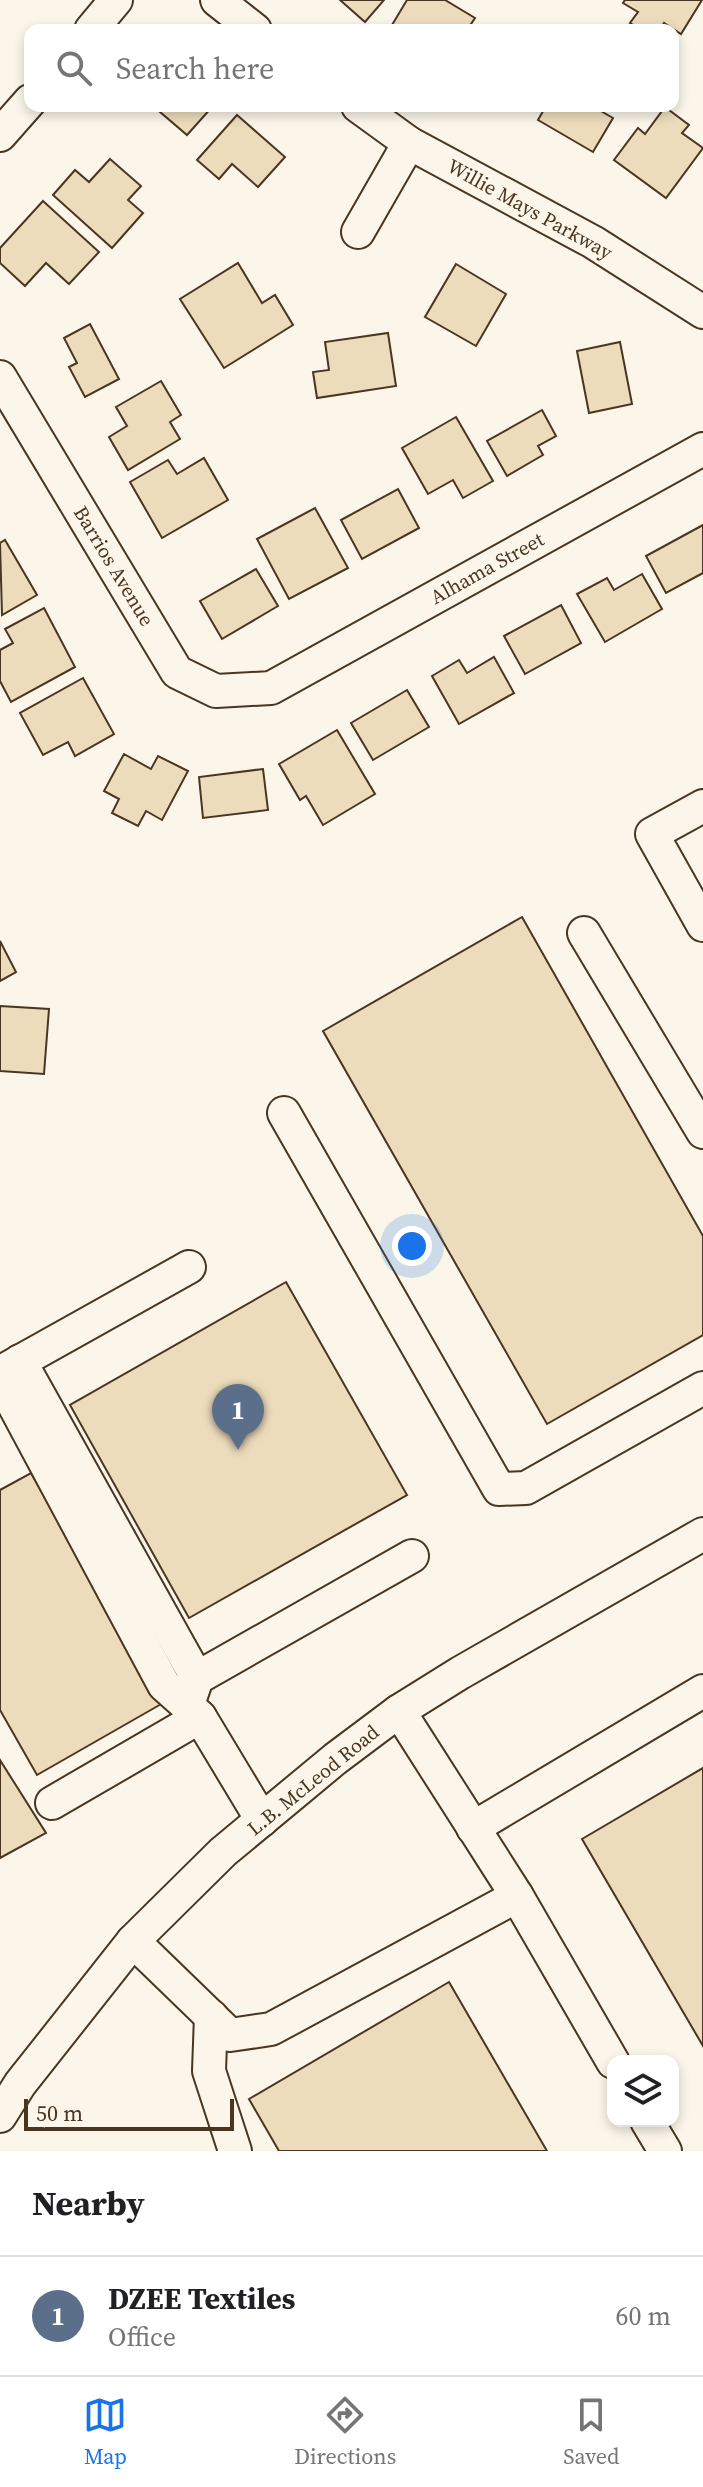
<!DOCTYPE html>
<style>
:root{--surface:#fff;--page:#f2f2f2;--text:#202124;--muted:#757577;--line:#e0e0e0;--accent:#1a73e8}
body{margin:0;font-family:"Source Serif 4",serif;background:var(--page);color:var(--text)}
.controls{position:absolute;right:24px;bottom:24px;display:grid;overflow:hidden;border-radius:16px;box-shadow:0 4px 12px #0003}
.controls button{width:72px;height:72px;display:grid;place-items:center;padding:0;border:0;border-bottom:2px solid var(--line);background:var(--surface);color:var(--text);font:40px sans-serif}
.scale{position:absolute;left:24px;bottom:20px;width:210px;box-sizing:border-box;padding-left:8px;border:4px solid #4a3520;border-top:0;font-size:22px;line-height:28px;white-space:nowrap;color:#4a3520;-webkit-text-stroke:6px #fbf6e9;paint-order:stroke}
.you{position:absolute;left:412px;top:1246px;width:28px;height:28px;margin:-20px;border:6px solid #fff;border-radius:50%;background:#1a73e8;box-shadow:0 0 0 12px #1a73e833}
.badge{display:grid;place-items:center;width:52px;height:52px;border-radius:50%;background:var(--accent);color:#fff;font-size:26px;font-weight:700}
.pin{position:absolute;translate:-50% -66px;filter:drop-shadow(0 2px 4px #0008)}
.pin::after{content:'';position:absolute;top:42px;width:28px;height:24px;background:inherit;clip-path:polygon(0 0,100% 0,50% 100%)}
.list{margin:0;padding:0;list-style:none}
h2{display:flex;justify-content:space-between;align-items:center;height:104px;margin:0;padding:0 32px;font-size:34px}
h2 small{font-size:26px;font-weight:400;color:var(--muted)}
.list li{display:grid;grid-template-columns:52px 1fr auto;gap:24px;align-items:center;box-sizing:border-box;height:120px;padding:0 32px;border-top:2px solid var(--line)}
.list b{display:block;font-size:30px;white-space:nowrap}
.list p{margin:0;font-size:26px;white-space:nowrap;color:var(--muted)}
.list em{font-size:26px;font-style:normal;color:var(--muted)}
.icon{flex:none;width:44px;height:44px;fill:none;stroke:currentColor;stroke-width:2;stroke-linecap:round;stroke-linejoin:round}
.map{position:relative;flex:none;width:703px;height:2151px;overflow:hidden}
.search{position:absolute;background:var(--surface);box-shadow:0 4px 12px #0003;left:24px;right:24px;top:24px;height:88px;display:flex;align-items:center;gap:20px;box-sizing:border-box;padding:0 28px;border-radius:16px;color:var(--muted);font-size:30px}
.sheet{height:224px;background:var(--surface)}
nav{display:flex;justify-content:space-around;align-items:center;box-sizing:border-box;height:112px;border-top:2px solid var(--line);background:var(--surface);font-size:22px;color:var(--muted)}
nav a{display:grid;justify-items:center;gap:4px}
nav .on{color:var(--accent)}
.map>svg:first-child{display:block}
</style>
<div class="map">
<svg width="703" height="2151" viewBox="0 0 703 2151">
<rect width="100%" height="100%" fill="#fbf6e9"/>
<!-- building -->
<g fill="#ecdcbc" stroke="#4a3520" stroke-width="2">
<polygon points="340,0 384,0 365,22"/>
<polygon points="407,0 445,0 475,18 467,30 389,30"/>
<polygon points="625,0 702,0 681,34 664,23 660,30 642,30 630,23 638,12 623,3"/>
<polygon points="153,106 213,106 187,135"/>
<polygon points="546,106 592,106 613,118 593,152 538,120"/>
<polygon points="665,107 689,125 682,133 703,148 666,198 614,160 638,128 645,134"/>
<polygon points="237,115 285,157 258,187 232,164 219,179 197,160"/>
<polygon points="110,159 141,186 128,200 143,213 112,248 53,195 75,170 89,182"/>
<polygon points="43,201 99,252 69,284 46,263 25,286 0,263 0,248"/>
<polygon points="238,263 262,303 275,295 293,325 224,368 180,299"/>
<polygon points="456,264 506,294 476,346 425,317"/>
<polygon points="90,324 119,379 85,397 69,367 77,363 64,338"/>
<polygon points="388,333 396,386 317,398 313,372 329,370 325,342"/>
<polygon points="620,342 632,404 589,413 577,351"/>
<polygon points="161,381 181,415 170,422 180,439 128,470 109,437 127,426 116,407"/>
<polygon points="542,410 556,436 538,446 543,455 507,476 487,441"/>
<polygon points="456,417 493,481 463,498 453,480 428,494 402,448"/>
<polygon points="204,458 228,500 162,538 130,482 168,460 177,474"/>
<polygon points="398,489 419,528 362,559 341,520"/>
<polygon points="315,508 348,568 289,599 257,539"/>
<polygon points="703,525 703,573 666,593 646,556"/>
<polygon points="5,540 37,595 2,615 0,543"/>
<polygon points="256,569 278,606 222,639 200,601"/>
<polygon points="642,574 662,609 605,642 577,594 607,578 614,590"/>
<polygon points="561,605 581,643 525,674 504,636"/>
<polygon points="44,608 75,667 11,702 0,681 0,650 13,643 5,629"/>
<polygon points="494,657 514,693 459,724 432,676 459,660 467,673"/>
<polygon points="83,678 114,734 75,756 68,742 43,755 20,713"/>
<polygon points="407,690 429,727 373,760 351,723"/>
<polygon points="337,730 375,794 323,825 306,796 300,800 279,764"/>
<polygon points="124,754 151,769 158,756 188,771 162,820 146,811 138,826 112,813 119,799 104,791"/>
<polygon points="263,769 268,810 203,818 199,777"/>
<polygon points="522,917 703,1236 703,1335 547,1424 323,1031"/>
<polygon points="0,941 16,972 0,981"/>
<polygon points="0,1006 49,1009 44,1074 0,1071"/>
<polygon points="286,1282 407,1495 189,1618 70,1405"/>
<polygon points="31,1473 163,1703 37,1775 0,1710 0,1490"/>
<polygon points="0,1760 46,1833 0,1858"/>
<polygon points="703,1768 703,2046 582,1839"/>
<polygon points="449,1982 547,2151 279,2151 249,2099"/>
</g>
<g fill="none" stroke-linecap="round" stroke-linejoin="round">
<!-- minor casing -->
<g stroke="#4a3520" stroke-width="36">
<g id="minor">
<polyline points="217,0 255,30"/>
<polyline points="91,30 116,0"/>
<polyline points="358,106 409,143 593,242 703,312"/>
<polyline points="0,135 30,101"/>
<polyline points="358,232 409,143"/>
<polyline points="0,377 177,672 216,691 271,688 703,449"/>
<polyline points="703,806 652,834 703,925"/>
<polyline points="584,933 703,1132"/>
<polyline points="284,1113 499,1489 526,1488 703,1388"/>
<polyline points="20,1361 197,1678"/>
<polyline points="3,1371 189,1267"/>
<polyline points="0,1379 164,1685 200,1717 262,1820"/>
<polyline points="190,1699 197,1678 412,1556"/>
<polyline points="399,1711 517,1896"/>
<polyline points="52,1803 200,1717"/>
<polyline points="473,1828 703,1691"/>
<polyline points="133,1941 230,2035 271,2029 517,1896 613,2062"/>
<polyline points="211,2016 209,2071 235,2151"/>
<polyline points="0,2116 20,2084 133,1941 223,1852 335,1759 399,1711 460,1673 703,1534"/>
<polyline points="647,2121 665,2151"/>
</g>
</g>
<!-- minor -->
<use href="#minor" stroke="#fbf6e9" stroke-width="32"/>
</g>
<g text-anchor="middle" stroke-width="6" stroke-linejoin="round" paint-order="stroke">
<!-- street labels -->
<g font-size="20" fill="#4a3520" stroke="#fbf6e9">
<text transform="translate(530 209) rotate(29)" y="7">Willie Mays Parkway</text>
<text transform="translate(114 566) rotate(59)" y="7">Barrios Avenue</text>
<text transform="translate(487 568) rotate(-29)" y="7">Alhama Street</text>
<text transform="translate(313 1780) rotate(-39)" y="7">L.B. McLeod Road</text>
</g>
</g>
</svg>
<div class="controls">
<button><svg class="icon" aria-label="layers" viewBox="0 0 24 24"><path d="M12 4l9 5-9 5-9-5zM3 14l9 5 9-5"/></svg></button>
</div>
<div class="scale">50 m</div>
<div class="you"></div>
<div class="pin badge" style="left:238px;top:1450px;background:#5c6f8a">1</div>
<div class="search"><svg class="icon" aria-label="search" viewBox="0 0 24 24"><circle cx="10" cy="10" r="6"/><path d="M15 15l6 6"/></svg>Search here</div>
</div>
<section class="sheet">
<h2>Nearby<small></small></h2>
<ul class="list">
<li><span class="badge" style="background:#5c6f8a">1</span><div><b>DZEE Textiles</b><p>Office</p></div><em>60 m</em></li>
</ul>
</section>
<nav>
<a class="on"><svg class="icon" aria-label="map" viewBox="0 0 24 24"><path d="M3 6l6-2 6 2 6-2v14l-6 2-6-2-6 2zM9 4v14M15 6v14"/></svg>Map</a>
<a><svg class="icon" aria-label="directions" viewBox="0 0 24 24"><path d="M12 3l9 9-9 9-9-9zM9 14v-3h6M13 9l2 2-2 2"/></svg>Directions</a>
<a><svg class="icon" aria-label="saved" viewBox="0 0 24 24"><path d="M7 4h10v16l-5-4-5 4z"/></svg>Saved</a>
</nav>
